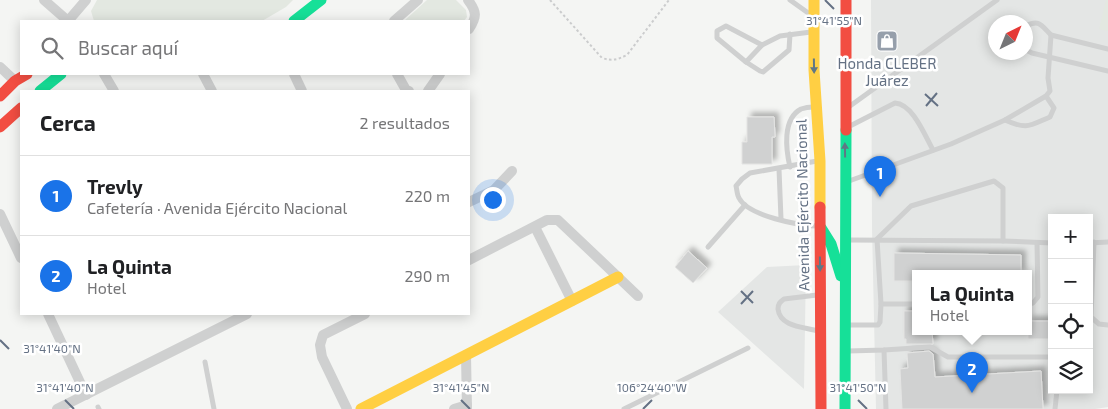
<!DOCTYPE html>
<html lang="es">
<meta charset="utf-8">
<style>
:root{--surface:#fff;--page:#f6f6f6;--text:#202124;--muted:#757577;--line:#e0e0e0;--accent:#1a73e8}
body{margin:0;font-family:"Exo 2",sans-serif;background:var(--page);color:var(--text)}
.controls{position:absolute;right:15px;bottom:15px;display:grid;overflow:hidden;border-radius:0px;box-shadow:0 2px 12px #0003}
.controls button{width:45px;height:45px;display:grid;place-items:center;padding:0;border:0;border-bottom:1px solid var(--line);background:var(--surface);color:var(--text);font:25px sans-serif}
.compass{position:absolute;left:988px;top:15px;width:45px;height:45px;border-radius:50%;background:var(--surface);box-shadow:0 2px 12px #0003;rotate:43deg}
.you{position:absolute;left:492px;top:199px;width:18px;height:18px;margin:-12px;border:4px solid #fff;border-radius:50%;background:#1a73e8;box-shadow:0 0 0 8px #1a73e833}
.badge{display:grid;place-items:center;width:32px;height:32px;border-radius:50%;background:var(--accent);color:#fff;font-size:16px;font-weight:700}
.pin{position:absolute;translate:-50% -41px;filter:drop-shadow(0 1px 2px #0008)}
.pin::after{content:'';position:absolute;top:26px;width:18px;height:15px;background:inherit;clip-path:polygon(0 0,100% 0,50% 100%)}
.popup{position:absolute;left:912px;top:270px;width:120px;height:65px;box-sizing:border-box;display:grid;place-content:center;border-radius:0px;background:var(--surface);filter:drop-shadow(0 1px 4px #0005);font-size:16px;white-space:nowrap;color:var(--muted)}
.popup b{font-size:19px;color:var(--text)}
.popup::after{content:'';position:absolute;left:50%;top:100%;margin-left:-10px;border:10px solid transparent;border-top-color:var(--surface)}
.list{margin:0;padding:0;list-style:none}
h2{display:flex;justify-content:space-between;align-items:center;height:65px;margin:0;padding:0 20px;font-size:21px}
h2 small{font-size:16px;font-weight:400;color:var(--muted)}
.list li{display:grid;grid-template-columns:32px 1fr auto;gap:15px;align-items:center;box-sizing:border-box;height:80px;padding:0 20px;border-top:1px solid var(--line)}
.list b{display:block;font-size:19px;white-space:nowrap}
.list p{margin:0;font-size:16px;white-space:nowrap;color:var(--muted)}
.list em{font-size:16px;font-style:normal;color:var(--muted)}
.icon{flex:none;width:28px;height:28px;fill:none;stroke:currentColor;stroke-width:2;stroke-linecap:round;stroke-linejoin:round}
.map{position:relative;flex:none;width:1108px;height:409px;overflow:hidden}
.search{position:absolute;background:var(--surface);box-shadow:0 2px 12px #0003;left:20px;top:20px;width:450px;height:55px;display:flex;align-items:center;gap:12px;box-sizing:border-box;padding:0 18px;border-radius:0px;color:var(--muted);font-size:19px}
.panel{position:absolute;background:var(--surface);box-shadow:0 2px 12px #0003;left:20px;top:90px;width:450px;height:225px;border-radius:0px}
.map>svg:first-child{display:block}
</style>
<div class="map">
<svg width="1108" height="409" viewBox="0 0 1108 409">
<defs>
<filter id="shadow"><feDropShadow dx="4.5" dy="-4.5" stdDeviation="2.5" flood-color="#0004"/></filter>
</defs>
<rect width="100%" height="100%" fill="#f4f5f3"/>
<!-- built -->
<g fill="#e4e6e5" fill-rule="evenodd">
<path d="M871 0H1108V407L1095 409H876L872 228ZM996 22H1026V52H996ZM1052 218H1089V390H1052ZM916 274H1028V332H916Z"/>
<polygon points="806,265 804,389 718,312 767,267"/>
</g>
<!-- green -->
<g fill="#e3e8e1">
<polygon points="97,0 293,0 286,7 262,21 94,21 91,11"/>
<polygon points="427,0 456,0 466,10 467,17 464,21 404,21"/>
<polygon points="1106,0 1108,0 1108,31 1099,29"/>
</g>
<!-- building -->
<g fill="#d0d1d1" stroke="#e4e4e3" filter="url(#shadow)">
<polygon points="747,117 774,117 775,137 772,137 772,164 742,164 742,142 747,142"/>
<polygon points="688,251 707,268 693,283 675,267"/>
<polygon points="894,253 1021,255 1021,274 916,274 916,281 894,281"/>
<polygon points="904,311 916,311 916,332 932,332 933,344 906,344 906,339 904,339"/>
<rect x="1028" y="321" width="24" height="18"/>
<polygon points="929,351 933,354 935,377 1041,371 1043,409 902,409 900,369 908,368 907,353"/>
</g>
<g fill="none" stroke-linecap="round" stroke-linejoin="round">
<!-- path -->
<path stroke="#cbcccd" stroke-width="2" stroke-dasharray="2.5 2.5" stroke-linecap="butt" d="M550 0 602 58C612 61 617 60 627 55L669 0"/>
<!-- lane -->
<g stroke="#cfd0d0" stroke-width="5">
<polyline points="790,0 811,15"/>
<path d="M1026 26C1039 19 1041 25 1051 35"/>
<polyline points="762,45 746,62 760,71 763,72 789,50 790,34"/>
<polyline points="1026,50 1032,53 1108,71"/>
<polyline points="746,62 717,38 717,31 726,26 762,45 780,36 811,32"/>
<polyline points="850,106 997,0"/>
<path d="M1005 120C1027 130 1029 126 1050 117L1054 108 1046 96"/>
<path d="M848 127 895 103C913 104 925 136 933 150"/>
<path d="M817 161 750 173 742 179 736 186C737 190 737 195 739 198 748 216 800 226 819 226"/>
<path d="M790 167C786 150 782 119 801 109 804 108 809 107 813 107"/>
<polyline points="779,169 781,219"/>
<polyline points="849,181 951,144 1005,120 1046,96 1050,91 1048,78 1051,35 1108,49"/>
<polyline points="849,240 1003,241 1052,243"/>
<polyline points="1094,242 1091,317 1099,324 1108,325"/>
<polyline points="1089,243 1108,242"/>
<polyline points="708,247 745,205"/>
<path d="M817 295 784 299C780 302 778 304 778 309 780 327 804 327 818 331"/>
<polyline points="916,304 881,304 877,239 911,206 994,181 1003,188 1003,241"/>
<polyline points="1028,304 1033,303 1038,297 1037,244"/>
<polyline points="848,325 878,325 880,322 881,304"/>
<polyline points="884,350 886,409"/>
<polyline points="848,351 884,350 930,347 948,357 1052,357"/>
<polyline points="205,362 214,409"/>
<polyline points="98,407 99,409"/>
<polyline points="624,409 748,348"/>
<polyline points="1055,409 1057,390"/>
</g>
<!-- street -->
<g stroke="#cfd0d0" stroke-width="10">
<polyline points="44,0 68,21"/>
<path d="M468 0C477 12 477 17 469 29"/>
<polyline points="68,21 86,0"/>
<polyline points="394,21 418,0"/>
<polyline points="0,67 15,81"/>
<polyline points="104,74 114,91"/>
<polyline points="203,74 212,91"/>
<polyline points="294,74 302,91"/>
<polyline points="397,74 406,90 409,91"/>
<polyline points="428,91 440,74"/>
<polyline points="469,202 494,190 512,171"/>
<polyline points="0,214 21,258"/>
<polyline points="535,227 572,301"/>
<polyline points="469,260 547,220 558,220 638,296"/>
<polyline points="48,314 86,395"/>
<polyline points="466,355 467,409"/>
<polyline points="57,409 247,314"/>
<polyline points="347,409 322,357 320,345 323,335 365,314"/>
<polyline points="454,409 467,405"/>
</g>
<!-- fast -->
<g stroke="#16e098" stroke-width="11">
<polyline points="294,21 321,0"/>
<polyline points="40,91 61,74"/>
<polyline points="821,228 831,244 841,276"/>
<polyline points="845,409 846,130"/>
</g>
<!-- slow -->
<g stroke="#ffcf43" stroke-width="11">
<polyline points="814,0 814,70 820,161 820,207"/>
<polyline points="361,409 618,277"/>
</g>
<!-- jam -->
<g stroke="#f24e42" stroke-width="11">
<polyline points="0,96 15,81 27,74"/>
<polyline points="0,127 21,108"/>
<polyline points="846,130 846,0"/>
<polyline points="820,207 821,409"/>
</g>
</g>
<!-- one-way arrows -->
<defs><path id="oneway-solid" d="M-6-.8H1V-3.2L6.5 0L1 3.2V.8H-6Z" transform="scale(1.25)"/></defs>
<g fill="#607785">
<use href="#oneway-solid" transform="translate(814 66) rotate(89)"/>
<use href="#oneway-solid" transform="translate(845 150) rotate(-91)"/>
<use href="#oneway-solid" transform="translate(820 264) rotate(89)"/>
</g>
<!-- ticks -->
<path fill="none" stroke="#647184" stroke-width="2" d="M825 0 834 9M925 94 938 106M926 106 937 93M741 291 753 303M741 304 753 291M0 340 9 349M65 400 74 409M461 400 470 409M858 400 867 409M643 409 652 400"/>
<!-- icons -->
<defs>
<g id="shop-square" transform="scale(1.125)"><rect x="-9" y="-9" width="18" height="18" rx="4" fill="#969fab" stroke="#fff"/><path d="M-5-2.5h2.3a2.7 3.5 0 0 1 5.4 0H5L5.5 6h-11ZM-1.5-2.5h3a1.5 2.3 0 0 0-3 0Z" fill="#fff"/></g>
</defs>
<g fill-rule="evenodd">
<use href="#shop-square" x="887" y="41"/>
</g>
<g text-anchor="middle" stroke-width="5" stroke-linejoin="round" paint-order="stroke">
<!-- poi labels -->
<g font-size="15" fill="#647184" stroke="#fff">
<text x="887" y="69">Honda CLEBER<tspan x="887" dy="17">Juárez</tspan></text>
</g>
<!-- street labels -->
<g font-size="15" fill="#647184" stroke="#fff">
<text transform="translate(803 205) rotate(-91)" y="5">Avenida Ejército Nacional</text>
</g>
</g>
<g font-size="12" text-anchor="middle" fill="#647184" stroke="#fff" stroke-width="5" stroke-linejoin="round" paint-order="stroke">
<text x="834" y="25">31°41'55"N</text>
<text x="52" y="353">31°41'40"N</text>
<text x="652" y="392">106°24'40"W</text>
<text x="65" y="392">31°41'40"N</text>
<text x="461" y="392">31°41'45"N</text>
<text x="858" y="392">31°41'50"N</text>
</g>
</svg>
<div class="controls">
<button>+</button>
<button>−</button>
<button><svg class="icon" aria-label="locate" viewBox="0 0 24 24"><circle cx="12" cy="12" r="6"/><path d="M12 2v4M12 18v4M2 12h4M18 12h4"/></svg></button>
<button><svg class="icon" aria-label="layers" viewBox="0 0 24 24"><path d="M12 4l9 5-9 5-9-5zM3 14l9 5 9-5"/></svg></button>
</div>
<svg class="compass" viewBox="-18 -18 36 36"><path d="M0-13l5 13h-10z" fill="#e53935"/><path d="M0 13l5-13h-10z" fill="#757577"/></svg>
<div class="you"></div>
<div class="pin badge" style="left:880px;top:197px">1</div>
<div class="pin badge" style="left:972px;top:393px">2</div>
<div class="popup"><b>La Quinta</b>Hotel</div>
<div class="search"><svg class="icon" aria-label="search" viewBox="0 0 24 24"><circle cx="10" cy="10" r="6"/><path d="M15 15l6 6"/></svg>Buscar aquí</div>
<section class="panel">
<h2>Cerca<small>2 resultados</small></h2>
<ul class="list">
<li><span class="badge">1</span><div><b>Trevly</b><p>Cafetería · Avenida Ejército Nacional</p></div><em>220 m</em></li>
<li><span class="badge">2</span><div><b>La Quinta</b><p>Hotel</p></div><em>290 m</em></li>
</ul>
</section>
</div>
